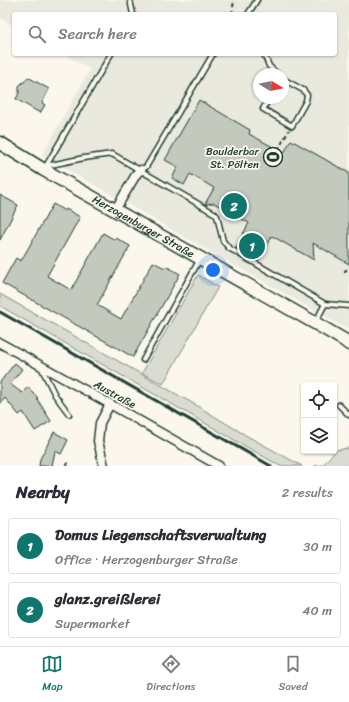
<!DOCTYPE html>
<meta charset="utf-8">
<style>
:root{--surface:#fff;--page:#f2f2f3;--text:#2b2b33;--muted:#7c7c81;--line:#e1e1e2;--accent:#0f766e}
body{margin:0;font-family:Sriracha,sans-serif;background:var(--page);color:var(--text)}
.controls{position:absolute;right:12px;bottom:12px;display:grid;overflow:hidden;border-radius:4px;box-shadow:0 1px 3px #0004}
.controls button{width:36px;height:36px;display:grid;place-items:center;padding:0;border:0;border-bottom:1px solid var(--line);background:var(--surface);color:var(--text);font:20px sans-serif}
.compass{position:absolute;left:253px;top:68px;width:36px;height:36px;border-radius:50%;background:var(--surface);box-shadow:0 1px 3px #0004;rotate:100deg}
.you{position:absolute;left:213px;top:270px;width:14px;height:14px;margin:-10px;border:3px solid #fff;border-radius:50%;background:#1a73e8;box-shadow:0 0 0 6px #1a73e833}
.badge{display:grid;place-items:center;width:26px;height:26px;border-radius:50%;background:var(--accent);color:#fff;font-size:13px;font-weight:700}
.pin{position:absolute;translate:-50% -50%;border:2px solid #fff;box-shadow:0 1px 4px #0006}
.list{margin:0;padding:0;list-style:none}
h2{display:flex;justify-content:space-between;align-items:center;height:52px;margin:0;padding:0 16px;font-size:17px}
h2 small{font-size:13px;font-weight:400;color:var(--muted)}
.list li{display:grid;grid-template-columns:26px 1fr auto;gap:12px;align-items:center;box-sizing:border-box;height:56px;margin:0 8px 8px;padding:0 8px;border:1px solid var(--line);border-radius:4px}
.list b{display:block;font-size:15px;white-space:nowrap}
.list p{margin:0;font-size:13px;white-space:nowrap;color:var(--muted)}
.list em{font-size:13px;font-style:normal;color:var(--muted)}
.icon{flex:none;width:22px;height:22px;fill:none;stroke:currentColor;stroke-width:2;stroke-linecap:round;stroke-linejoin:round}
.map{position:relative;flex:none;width:349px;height:466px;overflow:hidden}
.search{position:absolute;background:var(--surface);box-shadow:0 1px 3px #0004;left:12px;right:12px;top:12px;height:44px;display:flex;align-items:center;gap:10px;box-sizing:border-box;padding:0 14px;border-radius:4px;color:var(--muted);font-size:15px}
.sheet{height:180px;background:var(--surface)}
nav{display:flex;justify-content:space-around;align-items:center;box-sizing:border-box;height:56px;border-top:1px solid var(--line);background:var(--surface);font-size:11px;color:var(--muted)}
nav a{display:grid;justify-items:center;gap:2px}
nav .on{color:var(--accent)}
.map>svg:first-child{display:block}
</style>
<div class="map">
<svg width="349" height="466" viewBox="0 0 349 466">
<rect width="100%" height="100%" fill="#fbf7ec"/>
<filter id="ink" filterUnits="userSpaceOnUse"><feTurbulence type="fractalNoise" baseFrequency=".025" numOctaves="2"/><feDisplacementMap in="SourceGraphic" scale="8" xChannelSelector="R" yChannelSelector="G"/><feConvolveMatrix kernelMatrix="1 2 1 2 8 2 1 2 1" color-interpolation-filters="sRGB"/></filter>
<g filter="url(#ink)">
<!-- built -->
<path fill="#eae9de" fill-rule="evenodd" d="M0 0H349V330L172 230 42 155 90 69 64 54H335V14H14V26L0 18ZM259 74H283V98H259Z"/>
<!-- green -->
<g fill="#dbdcd1" stroke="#7d8c82">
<polygon points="198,275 218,287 163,384 142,373"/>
<polygon points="0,294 194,404 247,436 302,466 280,466 0,306"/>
<polygon points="349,448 349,466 315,466 323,465 336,450"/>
</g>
<!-- building -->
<g fill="#c4c9be" stroke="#1f3d34">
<polygon points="28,77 49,89 42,103 45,105 40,113 16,99 19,93 19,86 22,83 24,82"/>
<polygon points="199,100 250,130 249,134 284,153 291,140 349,173 349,264 313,243 314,260 272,236 259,260 236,247 249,223 214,203 205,204 214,188 190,174 184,185 172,178 178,167 165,160"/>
<polygon points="0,195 18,205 0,240"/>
<polygon points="53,204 65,211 66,209 80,217 47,276 71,290 103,233 115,240 116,238 130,246 97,305 121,319 153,262 165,268 166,266 180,274 133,357 2,283 16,258 21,261"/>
<polygon points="15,363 22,369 10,384 22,393 28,387 38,398 37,399 51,421 35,431 23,412 19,415 5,398 0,404 0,382"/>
<polygon points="54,432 68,440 61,454 55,451 52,466 39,466 40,459"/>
</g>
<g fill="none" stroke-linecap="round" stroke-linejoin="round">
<!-- lane casing -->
<g stroke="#1f3d34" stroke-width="7">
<g id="lane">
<polyline points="130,0 133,14"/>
<polyline points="248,14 257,0"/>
<polyline points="264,54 269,66 277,74"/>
<polyline points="269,98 263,109 292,126 306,101 307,95 303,90 283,79"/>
<polyline points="46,166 84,158 112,154 214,213 217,216 223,241 229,248 325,304"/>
<polyline points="46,166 111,54"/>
<polyline points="141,170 146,167 213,54"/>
<polyline points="316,321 325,304 349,306"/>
<polyline points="143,360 200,259"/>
<polyline points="41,367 55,395 69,414"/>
<polyline points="339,405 349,415"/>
</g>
</g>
<!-- street casing -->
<g stroke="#1f3d34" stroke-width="11">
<g id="street">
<polyline points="115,210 137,173 141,170"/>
<polyline points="0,343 110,404 219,466"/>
<polyline points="104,466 98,441 100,423 110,404"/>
</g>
</g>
<!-- secondary casing -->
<g stroke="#1f3d34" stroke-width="15">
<g id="secondary">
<path id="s1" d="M0 143 44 170 315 323 344 340 349 344"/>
</g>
</g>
<!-- path -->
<g stroke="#1f3d34" stroke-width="2" stroke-dasharray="4 3" stroke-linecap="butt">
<polyline points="232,14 234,0"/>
<polyline points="278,150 289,130"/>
<polyline points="344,272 349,267"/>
<polyline points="67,466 68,462"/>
</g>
<!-- lane -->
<use href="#lane" stroke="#fbf7ec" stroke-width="4"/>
<!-- street -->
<use href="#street" stroke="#fbf7ec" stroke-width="8"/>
<!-- secondary -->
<use href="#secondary" stroke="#fbf7ec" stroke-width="12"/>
<!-- rail -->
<polyline stroke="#1f3d34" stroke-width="3" points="0,312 271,466"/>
</g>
</g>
<!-- icons -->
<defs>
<g id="stadium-ring" transform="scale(1)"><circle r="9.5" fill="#fbf7ec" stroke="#1f3d34" stroke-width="1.5"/><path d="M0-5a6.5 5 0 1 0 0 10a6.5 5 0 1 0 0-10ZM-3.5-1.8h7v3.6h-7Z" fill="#1f3d34"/></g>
</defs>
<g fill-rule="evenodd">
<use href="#stadium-ring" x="273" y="157"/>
</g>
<g text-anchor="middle" stroke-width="3.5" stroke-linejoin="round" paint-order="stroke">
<!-- poi labels -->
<g font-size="11" fill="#1f3d34" stroke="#fbf7ec" text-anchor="end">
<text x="259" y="155">Boulderbar<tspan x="259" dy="13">St. Pölten</tspan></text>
</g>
<!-- street labels -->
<g font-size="11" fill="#1f3d34" stroke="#fbf7ec">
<text dy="4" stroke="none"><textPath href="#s1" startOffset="166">Herzogenburger Straße</textPath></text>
<text transform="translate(115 394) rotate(29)" y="4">Austraße</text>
</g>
</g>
</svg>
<div class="controls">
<button><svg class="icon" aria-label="locate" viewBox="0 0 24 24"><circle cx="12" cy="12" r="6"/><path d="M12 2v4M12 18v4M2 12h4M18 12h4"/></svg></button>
<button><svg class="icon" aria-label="layers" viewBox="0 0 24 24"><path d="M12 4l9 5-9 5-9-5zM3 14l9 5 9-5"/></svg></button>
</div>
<svg class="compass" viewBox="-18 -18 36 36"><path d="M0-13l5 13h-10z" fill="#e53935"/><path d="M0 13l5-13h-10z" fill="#7c7c81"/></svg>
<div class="you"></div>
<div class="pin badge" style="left:252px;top:246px">1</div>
<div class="pin badge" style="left:234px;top:206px">2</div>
<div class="search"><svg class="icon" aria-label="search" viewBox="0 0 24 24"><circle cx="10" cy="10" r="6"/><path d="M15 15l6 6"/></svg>Search here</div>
</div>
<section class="sheet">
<h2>Nearby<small>2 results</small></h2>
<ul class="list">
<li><span class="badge">1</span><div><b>Domus Liegenschaftsverwaltung</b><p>Office · Herzogenburger Straße</p></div><em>30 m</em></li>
<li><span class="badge">2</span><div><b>glanz.greißlerei</b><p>Supermarket</p></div><em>40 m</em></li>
</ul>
</section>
<nav>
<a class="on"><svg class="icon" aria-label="map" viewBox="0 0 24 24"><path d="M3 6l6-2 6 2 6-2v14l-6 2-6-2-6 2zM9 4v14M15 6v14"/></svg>Map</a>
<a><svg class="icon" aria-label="directions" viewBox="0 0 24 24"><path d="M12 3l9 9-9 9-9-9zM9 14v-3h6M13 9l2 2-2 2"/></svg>Directions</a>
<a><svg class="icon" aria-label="saved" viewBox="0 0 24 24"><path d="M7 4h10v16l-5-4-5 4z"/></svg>Saved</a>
</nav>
